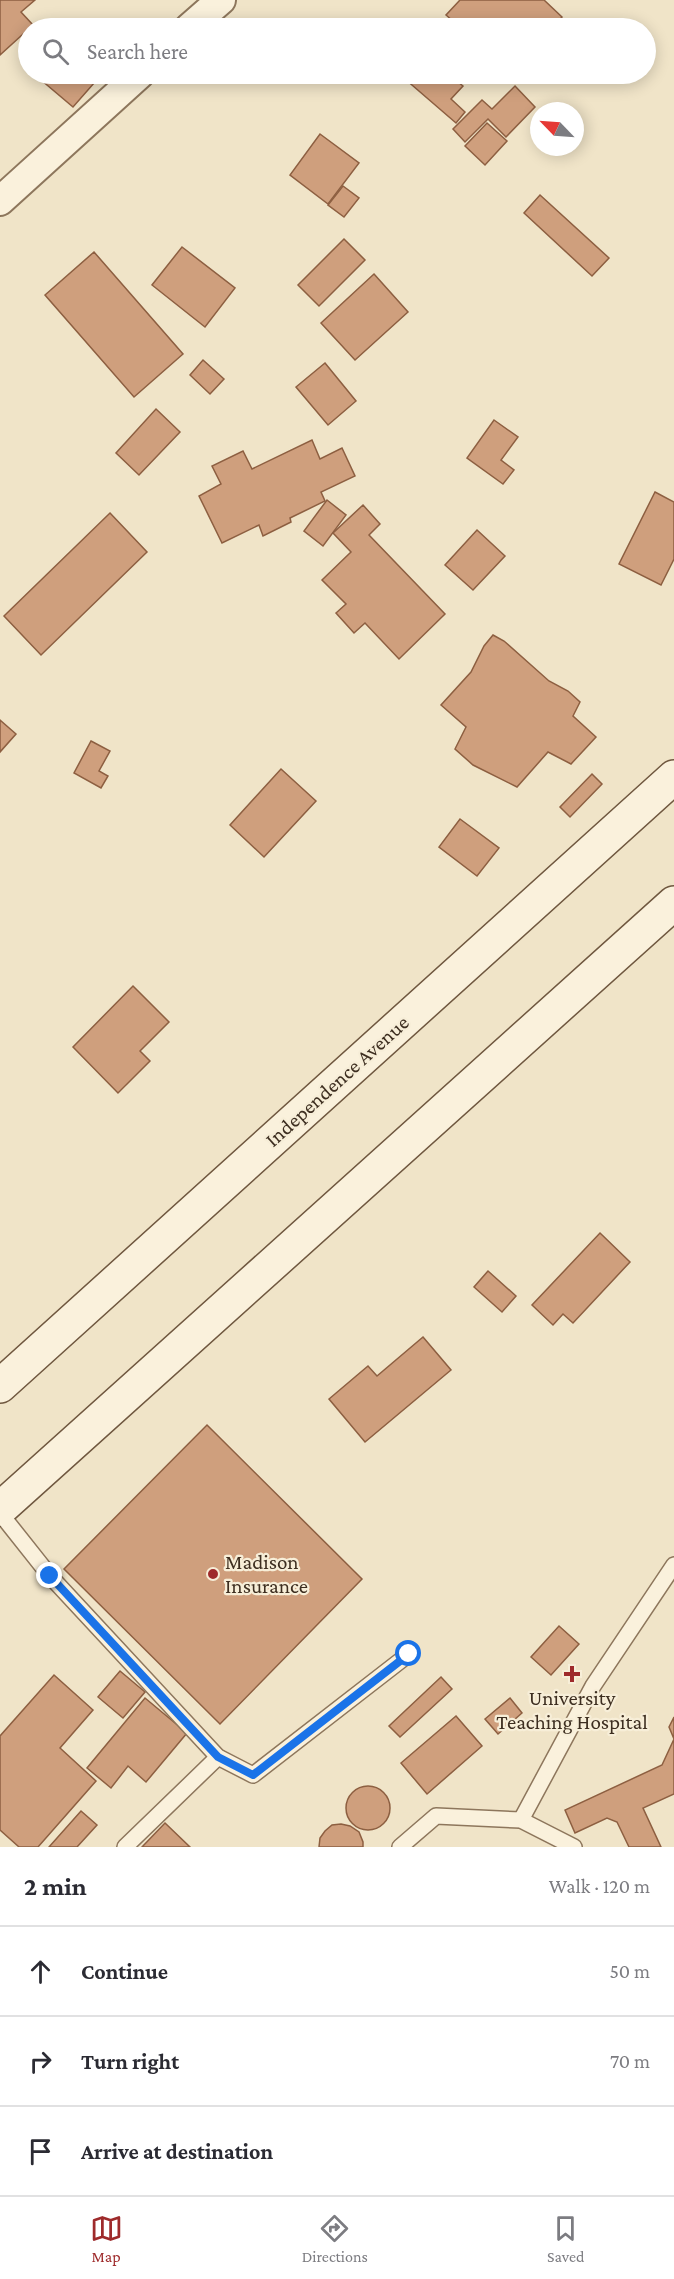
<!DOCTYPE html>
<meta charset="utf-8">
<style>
:root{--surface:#fff;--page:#f7f7f7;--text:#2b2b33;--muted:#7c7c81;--line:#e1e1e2;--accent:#9e2a2b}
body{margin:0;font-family:"Crimson Pro",serif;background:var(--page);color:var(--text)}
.compass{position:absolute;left:530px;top:102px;width:54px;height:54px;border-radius:50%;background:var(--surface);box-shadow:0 3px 15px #0003;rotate:295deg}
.stop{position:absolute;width:18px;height:18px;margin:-14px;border:4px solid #1a73e8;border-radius:50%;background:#fff}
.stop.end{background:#1a73e8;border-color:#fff;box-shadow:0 2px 6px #0008}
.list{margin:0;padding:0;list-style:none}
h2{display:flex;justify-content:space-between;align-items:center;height:78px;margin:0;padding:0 24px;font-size:26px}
h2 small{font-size:20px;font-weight:400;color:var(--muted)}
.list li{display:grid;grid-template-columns:39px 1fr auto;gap:18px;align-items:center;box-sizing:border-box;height:90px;padding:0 24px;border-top:2px solid var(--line)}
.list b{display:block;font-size:22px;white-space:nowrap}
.list em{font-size:20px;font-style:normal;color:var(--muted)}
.icon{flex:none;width:33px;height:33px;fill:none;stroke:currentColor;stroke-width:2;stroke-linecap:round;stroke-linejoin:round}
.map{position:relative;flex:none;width:674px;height:1847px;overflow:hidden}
.search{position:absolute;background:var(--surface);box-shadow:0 3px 15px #0003;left:18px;right:18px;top:18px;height:66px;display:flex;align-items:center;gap:15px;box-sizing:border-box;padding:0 21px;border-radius:33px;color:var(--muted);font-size:22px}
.sheet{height:348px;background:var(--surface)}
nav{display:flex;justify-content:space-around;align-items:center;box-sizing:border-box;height:84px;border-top:2px solid var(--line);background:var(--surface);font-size:16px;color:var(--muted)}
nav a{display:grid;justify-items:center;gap:3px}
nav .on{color:var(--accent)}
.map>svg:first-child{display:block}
</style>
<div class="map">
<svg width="674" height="1847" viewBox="0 0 674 1847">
<rect width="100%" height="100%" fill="#f0e4c8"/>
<!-- building -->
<g fill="#cf9f7d" stroke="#8d5f41" stroke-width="1.5">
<polygon points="0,0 35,0 21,12 33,25 0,55"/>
<polygon points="460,0 544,0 562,17 552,28 461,28 446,15"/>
<polygon points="34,74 102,74 73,107"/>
<polygon points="410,74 448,74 463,86 451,99 465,112 456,123 405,79"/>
<polygon points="515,86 535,107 506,137 488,119 465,142 453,129 482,100 492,109"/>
<polygon points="487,123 507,141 485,165 465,146"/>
<polygon points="320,134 359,163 328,204 290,175"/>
<polygon points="343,186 359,198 344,217 328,205"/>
<polygon points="540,195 609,258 592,276 524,213"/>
<polygon points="344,239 365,260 319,306 298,285"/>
<polygon points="182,247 235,288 205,327 152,285"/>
<polygon points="94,252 183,354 134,397 45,295"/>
<polygon points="374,274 408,312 355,360 321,323"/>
<polygon points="203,360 224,379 210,394 190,375"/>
<polygon points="325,363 356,401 328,425 296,387"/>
<polygon points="156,409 180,432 139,475 116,453"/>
<polygon points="494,420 518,437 501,460 514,470 503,484 467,458"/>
<polygon points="312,440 320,459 342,448 355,476 321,492 325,501 290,518 291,522 263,536 259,525 222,543 199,496 221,484 212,466 243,451 252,469"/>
<polygon points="655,492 674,502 674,559 661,585 619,564"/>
<polygon points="327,500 346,515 323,546 304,531"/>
<polygon points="363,505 380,524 369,535 445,614 399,659 365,623 354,633 336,613 346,604 322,580 351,552 333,533"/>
<polygon points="110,513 147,552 41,655 4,616"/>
<polygon points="477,530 505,556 473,590 445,565"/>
<polygon points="493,635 504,641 549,681 568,691 580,702 573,716 596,737 571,764 548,752 517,787 473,765 455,749 466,727 441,705 471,672 484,646"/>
<polygon points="0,720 16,734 0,752"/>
<polygon points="91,741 110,751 99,771 108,776 101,788 74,773"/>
<polygon points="281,769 316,801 264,857 230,825"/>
<polygon points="592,774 602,784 570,817 560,807"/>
<polygon points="460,819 499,848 477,876 439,847"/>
<polygon points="133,986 169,1022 140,1051 150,1061 118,1093 73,1047"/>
<polygon points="600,1233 630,1262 573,1323 563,1314 553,1325 532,1305"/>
<polygon points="488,1271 516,1296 502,1312 474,1287"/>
<polygon points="423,1337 451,1370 365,1442 329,1399 368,1366 377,1376"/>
<polygon points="207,1425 362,1579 220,1724 64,1569"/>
<polygon points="559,1626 579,1644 551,1675 531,1657"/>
<polygon points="120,1671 145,1692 123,1718 98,1697"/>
<polygon points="54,1675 93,1710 60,1748 96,1781 38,1847 19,1847 0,1830 0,1736"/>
<polygon points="441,1677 452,1689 400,1737 389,1726"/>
<polygon points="145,1698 187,1733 146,1782 128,1766 111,1788 87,1768"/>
<polygon points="510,1698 522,1713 498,1734 485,1719"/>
<polygon points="456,1716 482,1746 427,1794 401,1763"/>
<polygon points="674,1717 674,1794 643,1808 661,1847 629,1847 617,1822 607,1818 575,1833 565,1810 662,1765 674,1739 669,1727"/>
<circle cx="368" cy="1808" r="22"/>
<polygon points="81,1811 97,1825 77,1847 49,1847"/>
<polygon points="165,1823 190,1847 142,1847"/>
<polygon points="341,1824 350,1826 359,1832 363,1842 363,1847 319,1847 320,1838 325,1831 332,1825"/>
</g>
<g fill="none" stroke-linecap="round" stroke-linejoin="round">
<!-- lane casing -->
<g stroke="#8d765c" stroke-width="18">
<g id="lane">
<polyline points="0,1513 50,1576 218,1757 253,1775 409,1654"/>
<polyline points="521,1820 593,1686 674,1565"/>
<polyline points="125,1847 218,1757"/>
<polyline points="400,1847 436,1816 521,1820 574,1847"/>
</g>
</g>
<!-- street casing -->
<g stroke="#8d765c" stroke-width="32">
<g id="street">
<polyline points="189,28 221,0"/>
<polyline points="0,201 140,74"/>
</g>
</g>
<!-- secondary casing -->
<g stroke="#6f573f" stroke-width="36">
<g id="secondary">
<polyline points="0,1386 674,777"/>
<polyline points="0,1509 674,903"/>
</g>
</g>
<!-- lane -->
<use href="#lane" stroke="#faf1dc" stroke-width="15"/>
<!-- street -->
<use href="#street" stroke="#faf1dc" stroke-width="28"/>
<!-- secondary -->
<use href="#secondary" stroke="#faf1dc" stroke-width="33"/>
</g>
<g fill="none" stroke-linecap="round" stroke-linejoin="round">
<!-- route -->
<polyline stroke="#1a73e8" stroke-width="8" points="50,1576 218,1757 253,1775 409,1654"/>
</g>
<!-- markers -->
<g fill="#9e2a2b" stroke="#f7eed8" stroke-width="2">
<circle cx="213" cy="1574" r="6"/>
<path d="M569 1665h6v6h6v6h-6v6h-6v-6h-6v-6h6z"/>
</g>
<g text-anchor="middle" stroke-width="4.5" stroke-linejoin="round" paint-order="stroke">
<!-- street labels -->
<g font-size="21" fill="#3d2e20" stroke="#f7eed8">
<text transform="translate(337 1081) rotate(-42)" y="7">Independence Avenue</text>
</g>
<!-- poi labels -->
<g font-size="21" fill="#3d2e20" stroke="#f7eed8" text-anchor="start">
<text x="225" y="1569">Madison<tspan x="225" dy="24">Insurance</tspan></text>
<text x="572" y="1705" text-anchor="middle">University<tspan x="572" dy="24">Teaching Hospital</tspan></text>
</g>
</g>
</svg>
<svg class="compass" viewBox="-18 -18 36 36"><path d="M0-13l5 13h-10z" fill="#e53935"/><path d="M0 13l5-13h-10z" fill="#7c7c81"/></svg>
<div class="stop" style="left:409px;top:1654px"></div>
<div class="stop end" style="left:50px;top:1576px"></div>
<div class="search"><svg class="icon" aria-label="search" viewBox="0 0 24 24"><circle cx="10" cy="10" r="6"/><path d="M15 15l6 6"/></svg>Search here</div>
</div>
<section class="sheet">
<h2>2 min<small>Walk · 120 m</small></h2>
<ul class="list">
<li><svg class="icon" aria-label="ahead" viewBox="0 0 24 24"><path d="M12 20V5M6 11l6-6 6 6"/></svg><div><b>Continue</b></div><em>50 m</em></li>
<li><svg class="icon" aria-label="right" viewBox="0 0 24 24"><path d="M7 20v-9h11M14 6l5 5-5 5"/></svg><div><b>Turn right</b></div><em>70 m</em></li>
<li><svg class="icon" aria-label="arrive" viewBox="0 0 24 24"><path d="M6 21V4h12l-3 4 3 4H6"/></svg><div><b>Arrive at destination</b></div></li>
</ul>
</section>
<nav>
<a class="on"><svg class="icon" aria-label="map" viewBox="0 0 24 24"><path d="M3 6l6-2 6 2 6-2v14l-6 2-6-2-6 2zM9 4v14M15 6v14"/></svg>Map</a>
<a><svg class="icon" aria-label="directions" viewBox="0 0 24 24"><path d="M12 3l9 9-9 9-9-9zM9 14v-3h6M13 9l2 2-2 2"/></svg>Directions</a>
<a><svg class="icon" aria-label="saved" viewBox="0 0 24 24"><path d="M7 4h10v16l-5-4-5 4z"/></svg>Saved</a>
</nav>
